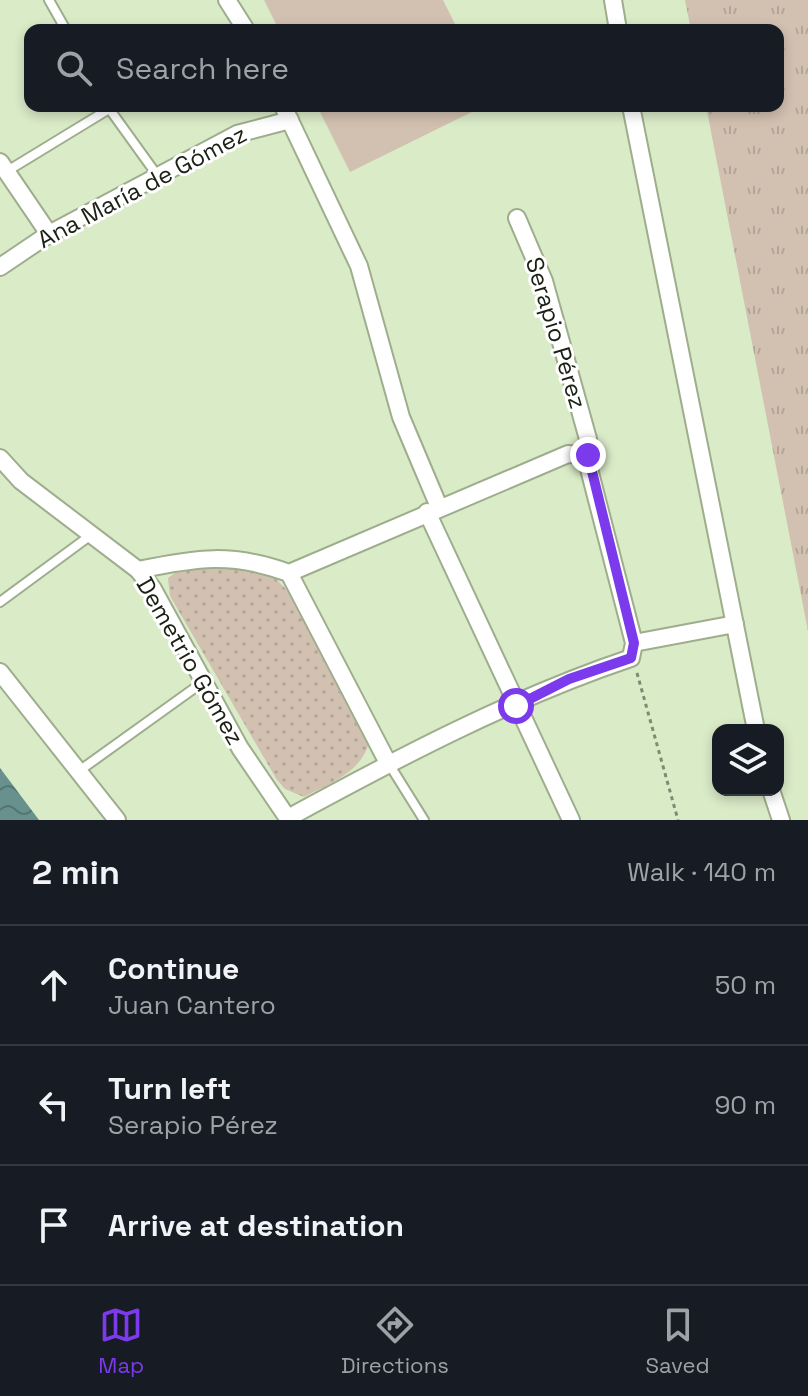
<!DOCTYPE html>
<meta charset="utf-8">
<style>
:root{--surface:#171b24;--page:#242831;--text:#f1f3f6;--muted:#9ea1a6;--line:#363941;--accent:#7c3aed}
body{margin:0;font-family:"Space Grotesk",sans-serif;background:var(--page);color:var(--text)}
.controls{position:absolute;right:24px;bottom:24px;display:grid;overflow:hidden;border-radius:16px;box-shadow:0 4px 12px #0003}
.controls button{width:72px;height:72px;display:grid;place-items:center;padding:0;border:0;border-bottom:2px solid var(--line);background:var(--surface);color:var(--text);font:40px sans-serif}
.stop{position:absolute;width:24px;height:24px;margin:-18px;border:6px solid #7c3aed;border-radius:50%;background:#fff}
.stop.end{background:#7c3aed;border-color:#fff;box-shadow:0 2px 8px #0008}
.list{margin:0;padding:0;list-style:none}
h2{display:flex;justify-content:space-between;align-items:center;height:104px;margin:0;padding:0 32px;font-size:34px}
h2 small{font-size:26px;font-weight:400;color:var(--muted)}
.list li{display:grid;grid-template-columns:52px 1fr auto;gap:24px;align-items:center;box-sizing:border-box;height:120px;padding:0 32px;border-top:2px solid var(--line)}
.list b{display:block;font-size:30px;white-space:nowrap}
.list p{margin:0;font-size:26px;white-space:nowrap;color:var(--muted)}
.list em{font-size:26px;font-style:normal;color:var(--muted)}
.icon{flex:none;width:44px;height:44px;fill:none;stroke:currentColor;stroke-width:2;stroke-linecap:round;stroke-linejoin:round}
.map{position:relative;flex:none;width:808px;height:820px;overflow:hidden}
.search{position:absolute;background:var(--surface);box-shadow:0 4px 12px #0003;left:24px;right:24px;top:24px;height:88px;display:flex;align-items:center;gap:20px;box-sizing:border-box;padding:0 28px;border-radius:16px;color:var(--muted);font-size:30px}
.sheet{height:464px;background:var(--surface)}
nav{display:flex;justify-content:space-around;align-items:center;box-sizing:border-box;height:112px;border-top:2px solid var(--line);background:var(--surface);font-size:22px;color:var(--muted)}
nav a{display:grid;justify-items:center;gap:4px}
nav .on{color:var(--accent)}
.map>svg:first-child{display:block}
</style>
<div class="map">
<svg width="808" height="820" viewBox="0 0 808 820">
<defs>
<pattern id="grass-tufts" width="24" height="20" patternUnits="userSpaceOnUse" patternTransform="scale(2)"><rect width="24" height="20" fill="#d2c1b1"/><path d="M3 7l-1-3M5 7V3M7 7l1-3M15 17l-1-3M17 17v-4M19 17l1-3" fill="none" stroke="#b4a697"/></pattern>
<pattern id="park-dots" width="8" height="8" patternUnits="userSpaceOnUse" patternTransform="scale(2)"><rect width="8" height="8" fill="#d2c1b1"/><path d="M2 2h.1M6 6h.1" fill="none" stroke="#b4a697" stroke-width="1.8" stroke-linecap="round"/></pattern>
<pattern id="water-waves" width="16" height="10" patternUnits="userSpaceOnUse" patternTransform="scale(2)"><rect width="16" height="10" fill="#68908d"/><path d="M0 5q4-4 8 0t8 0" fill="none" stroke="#557572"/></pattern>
</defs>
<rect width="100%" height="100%" fill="#daebc8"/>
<!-- grass -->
<polygon fill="url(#grass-tufts)" points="685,0 808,0 808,631 706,106 778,106 778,30 691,30"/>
<!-- park -->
<path fill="url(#park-dots)" d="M225 564 272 575 287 590 368 746C358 774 330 783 304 797L285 789 277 780 170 596 168 578 175 573Z"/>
<!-- pitch -->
<g fill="#d2c1b1">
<polygon points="264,0 443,0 458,30 279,30"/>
<polygon points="317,106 484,106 350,172"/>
</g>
<!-- water -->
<polygon fill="url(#water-waves)" points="0,768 39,820 0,820"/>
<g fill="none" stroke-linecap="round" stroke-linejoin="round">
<!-- service casing -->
<g stroke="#9ead8c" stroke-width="12">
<g id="service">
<polyline points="49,0 66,30"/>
<polyline points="108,107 157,175"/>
<polyline points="4,173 109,109"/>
<polyline points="0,602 91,535"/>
<polyline points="389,764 424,820"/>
<polyline points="79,771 203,682"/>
</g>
</g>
<!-- minor casing -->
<g stroke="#9ead8c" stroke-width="20">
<g id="minor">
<polyline points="227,0 246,30"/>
<polyline points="613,0 618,30"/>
<polyline points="283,106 359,266 401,417 439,507"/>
<polyline points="631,106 756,730"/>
<polyline points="0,162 49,234"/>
<polyline points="0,267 49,234 237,134 290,120"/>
<polyline points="0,458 21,481 138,570 153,589 240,748 289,820"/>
<polyline points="427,512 571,820"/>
<path d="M138 570C196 558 232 552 289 573L568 454 588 455"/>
<polyline points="289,573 388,763"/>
<polyline points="634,643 735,624"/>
<polyline points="0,672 117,820"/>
<polyline points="771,790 781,820"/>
<path d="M288 818C398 758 512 698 631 658L634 643 588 465V439L544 281 517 218"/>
</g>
</g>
<!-- path -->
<polyline stroke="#7f8a72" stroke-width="3" stroke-dasharray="4 4" stroke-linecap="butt" points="637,673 678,820"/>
<!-- service -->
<use href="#service" stroke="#fff" stroke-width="8"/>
<!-- minor -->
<use href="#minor" stroke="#fff" stroke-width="16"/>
</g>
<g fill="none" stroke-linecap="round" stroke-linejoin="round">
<!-- route -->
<polyline stroke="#7c3aed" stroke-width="10" points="516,706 569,679 631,658 634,643 588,455"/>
</g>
<g text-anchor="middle" stroke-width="6" stroke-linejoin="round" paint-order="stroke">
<!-- street labels -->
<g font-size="24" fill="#1b2014" stroke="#fff">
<text transform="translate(142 187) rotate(-28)" y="8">Ana María de Gómez</text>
<text transform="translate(556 333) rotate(73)" y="8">Serapio Pérez</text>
<text transform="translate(190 661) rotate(60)" y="8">Demetrio Gómez</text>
</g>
</g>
</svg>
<div class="controls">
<button><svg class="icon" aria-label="layers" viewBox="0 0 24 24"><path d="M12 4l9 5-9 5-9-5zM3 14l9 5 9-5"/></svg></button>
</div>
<div class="stop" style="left:516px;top:706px"></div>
<div class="stop end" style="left:588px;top:455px"></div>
<div class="search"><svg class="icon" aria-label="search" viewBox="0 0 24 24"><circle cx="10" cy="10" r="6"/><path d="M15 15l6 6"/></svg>Search here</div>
</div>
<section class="sheet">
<h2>2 min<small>Walk · 140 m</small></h2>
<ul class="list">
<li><svg class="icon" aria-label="ahead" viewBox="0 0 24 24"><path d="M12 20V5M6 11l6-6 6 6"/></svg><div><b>Continue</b><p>Juan Cantero</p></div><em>50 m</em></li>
<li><svg class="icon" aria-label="left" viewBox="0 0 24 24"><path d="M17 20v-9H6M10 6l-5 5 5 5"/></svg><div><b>Turn left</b><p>Serapio Pérez</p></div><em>90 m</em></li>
<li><svg class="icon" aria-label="arrive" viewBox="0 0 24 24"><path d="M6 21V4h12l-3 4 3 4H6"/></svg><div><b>Arrive at destination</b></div></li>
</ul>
</section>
<nav>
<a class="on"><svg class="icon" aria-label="map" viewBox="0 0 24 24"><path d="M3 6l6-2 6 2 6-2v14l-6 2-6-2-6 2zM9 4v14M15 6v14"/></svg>Map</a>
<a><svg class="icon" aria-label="directions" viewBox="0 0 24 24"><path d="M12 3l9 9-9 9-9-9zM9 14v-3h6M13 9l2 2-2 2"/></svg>Directions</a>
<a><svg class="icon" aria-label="saved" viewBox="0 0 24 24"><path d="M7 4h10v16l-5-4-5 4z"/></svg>Saved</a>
</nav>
